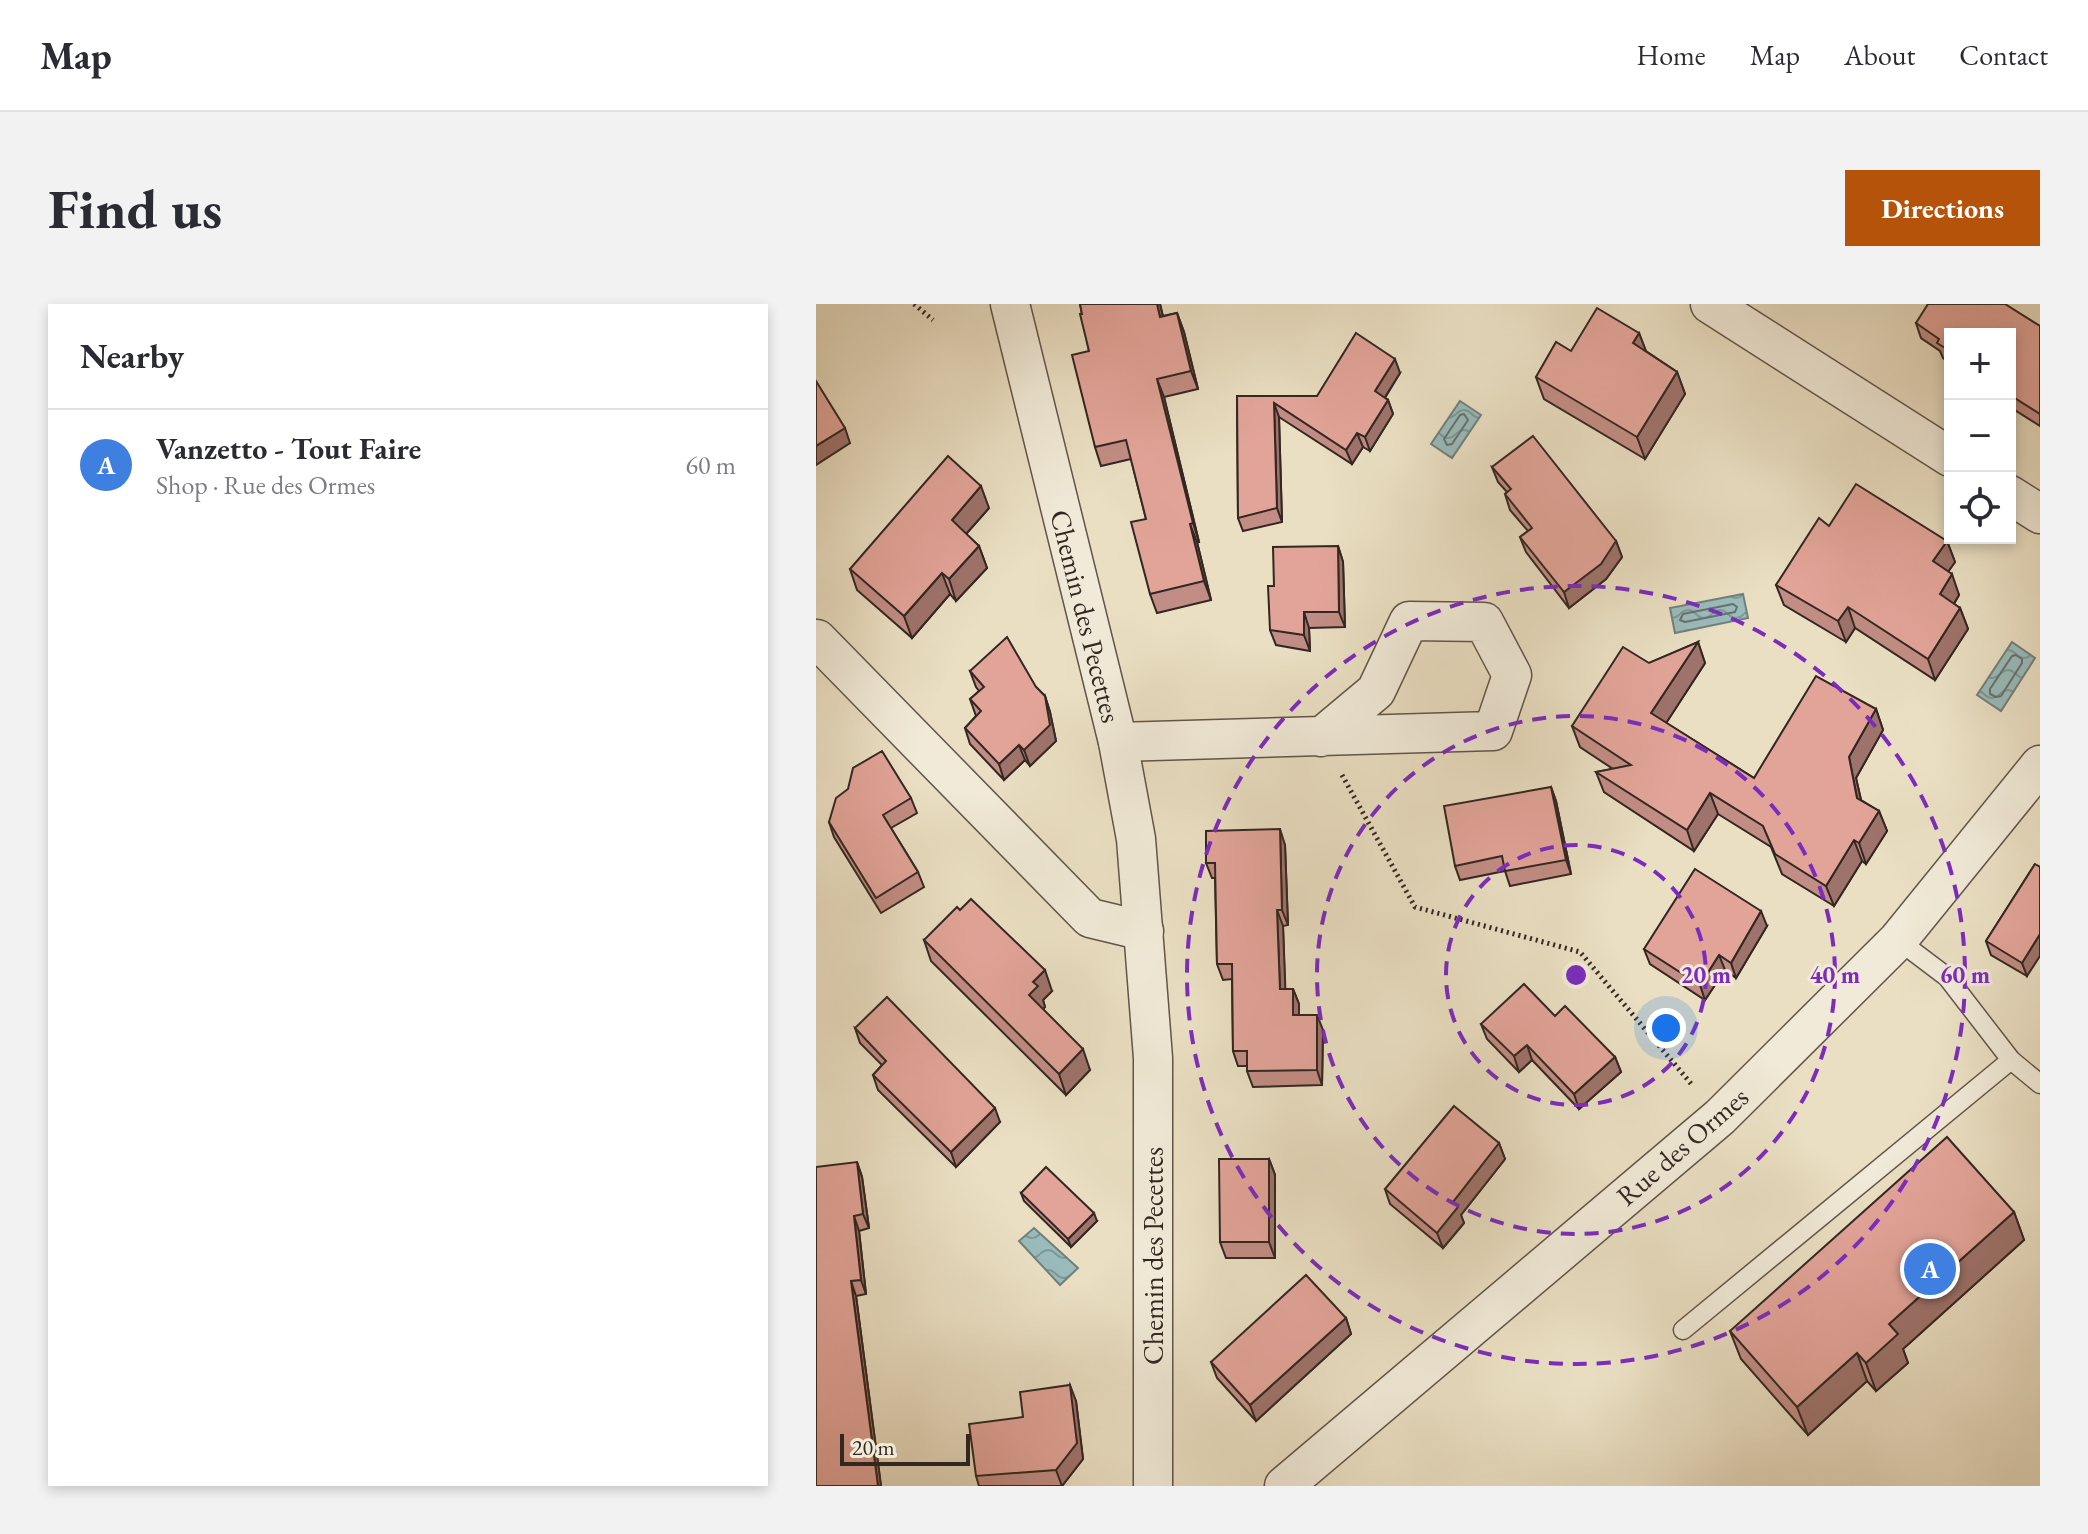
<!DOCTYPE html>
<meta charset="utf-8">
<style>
:root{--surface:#fff;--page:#f2f2f3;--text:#2b2b33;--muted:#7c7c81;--line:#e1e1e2;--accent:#b45309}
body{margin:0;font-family:"EB Garamond",serif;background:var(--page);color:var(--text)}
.controls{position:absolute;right:24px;top:24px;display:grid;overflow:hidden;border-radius:0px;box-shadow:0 4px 12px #0003}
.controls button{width:72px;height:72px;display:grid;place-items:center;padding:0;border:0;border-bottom:2px solid var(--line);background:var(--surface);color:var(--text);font:40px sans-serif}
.scale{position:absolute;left:24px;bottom:20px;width:130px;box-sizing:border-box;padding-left:8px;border:4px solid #332721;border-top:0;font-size:22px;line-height:28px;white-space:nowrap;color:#332721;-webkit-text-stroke:6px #f1ead8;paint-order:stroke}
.you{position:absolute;left:850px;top:724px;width:28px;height:28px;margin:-20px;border:6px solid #fff;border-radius:50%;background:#1a73e8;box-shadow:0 0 0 12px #1a73e833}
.badge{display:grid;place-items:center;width:52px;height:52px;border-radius:50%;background:var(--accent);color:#fff;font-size:26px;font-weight:700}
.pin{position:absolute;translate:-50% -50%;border:4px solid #fff;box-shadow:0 2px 8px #0006}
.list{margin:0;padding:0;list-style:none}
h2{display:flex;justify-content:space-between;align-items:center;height:104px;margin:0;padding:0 32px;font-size:34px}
h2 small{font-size:26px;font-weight:400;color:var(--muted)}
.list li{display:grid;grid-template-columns:52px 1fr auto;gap:24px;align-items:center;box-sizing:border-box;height:112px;padding:0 32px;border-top:2px solid var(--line)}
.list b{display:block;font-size:30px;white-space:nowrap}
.list p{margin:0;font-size:26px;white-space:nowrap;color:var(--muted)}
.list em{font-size:26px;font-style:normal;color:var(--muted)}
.icon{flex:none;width:44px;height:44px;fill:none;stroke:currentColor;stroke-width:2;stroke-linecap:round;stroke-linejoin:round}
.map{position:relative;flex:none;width:1224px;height:1182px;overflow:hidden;border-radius:0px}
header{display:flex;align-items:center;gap:48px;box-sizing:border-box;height:112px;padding:0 40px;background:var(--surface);border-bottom:2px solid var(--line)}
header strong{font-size:38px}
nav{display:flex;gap:44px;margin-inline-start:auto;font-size:28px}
.intro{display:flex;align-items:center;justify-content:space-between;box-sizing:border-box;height:192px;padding:0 48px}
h1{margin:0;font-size:56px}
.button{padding:20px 36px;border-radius:0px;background:var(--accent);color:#fff;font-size:28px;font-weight:700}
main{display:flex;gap:48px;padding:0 48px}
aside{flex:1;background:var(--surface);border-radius:0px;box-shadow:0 4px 12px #0003}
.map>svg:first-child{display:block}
</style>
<header>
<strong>Map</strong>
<nav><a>Home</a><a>Map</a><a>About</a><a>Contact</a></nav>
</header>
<div class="intro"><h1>Find us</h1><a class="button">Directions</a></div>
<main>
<aside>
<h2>Nearby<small></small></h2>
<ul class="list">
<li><span class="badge" style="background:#3f7fe0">A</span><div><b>Vanzetto - Tout Faire</b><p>Shop · Rue des Ormes</p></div><em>60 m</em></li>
</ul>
</aside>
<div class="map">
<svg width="1224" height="1182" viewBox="0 0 1224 1182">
<defs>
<pattern id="water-waves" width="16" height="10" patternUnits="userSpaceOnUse" patternTransform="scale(2)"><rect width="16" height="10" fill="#9abbbb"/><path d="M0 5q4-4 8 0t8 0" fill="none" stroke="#7e9898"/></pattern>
</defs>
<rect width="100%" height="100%" fill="#eadfc3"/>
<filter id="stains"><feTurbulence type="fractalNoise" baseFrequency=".0025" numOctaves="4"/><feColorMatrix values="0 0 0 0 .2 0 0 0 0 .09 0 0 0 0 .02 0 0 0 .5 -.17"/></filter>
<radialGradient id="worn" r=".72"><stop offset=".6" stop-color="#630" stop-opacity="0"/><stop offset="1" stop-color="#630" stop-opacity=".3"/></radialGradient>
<!-- water -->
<g fill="url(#water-waves)" stroke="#71807d" stroke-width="2">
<polygon points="644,97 665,111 636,154 615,140"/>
<polygon points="927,290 932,314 859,329 854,304"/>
<polygon points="1196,338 1219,354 1185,407 1161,391"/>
<polygon points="218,924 262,964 244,981 203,937"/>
</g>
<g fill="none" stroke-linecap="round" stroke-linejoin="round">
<!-- shore -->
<g stroke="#66716e" stroke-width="2">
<polygon points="648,110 652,116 636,140 631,141 628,135 644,111"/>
<polygon points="917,300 921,303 919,308 869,318 864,316 867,310"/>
<polygon points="1200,351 1206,355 1206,359 1185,392 1180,393 1174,390 1174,385 1196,352"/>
</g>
<!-- lane casing -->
<g stroke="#61554a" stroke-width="21">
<g id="lane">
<polyline points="1082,636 1131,673 1195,756 1224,780"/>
<polyline points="867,1026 1195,756"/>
</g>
</g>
<!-- street casing -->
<g stroke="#61554a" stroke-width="41">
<g id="street">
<polyline points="194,0 302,438 320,535 337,754 337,1182"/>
<polyline points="894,0 1134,153"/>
<polyline points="1194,191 1224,210"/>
<polyline points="1,335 274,614 328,627"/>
<polyline points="302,438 677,427 696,371 668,318 593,317 560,387 505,433"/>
<polyline points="468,1182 904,813 1082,636 1224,461"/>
</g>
</g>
<!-- path -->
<g stroke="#332721" stroke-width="5" stroke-dasharray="2 4" stroke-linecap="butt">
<polyline points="98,0 117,16"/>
<polyline points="526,471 599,603 764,648 877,782"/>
</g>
<!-- lane -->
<use href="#lane" stroke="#f1ead8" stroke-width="18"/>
<!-- street -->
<use href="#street" stroke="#f1ead8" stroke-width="38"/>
</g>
<!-- wall -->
<g fill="#c28d84" stroke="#332721" stroke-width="2">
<polygon points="264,0 344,0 347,12 361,9 368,28 382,85 348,93 383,238 381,238 395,296 341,309 334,290 330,215 315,155 285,162 279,143 273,47"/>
<polygon points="1100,19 1224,22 1224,122 1194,103 1194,30 1134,30 1134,59 1127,54 1124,47 1105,34"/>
<polygon points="823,29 830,47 861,68 869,90 829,155 728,95 720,73 755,47"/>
<polygon points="584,69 569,94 572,96 577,110 554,147 547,143 536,160 463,113 466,218 427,227 422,214 421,92 501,92"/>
<polygon points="676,163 800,237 806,253 790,275 753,304 710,248 704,233 712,227 694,206 689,190 691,188 682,178"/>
<polygon points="173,204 150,230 163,242 171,264 140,297 134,290 96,334 41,286 34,265"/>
<polygon points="1013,222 1131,237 1139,258 1132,267 1143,291 1138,300 1144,304 1152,325 1119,376 1039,324 1030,338 968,301 960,281"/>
<polygon points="522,242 527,258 529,323 493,324 494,347 460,341 454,326 458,282"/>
<polygon points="882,338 889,359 850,419 938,474 1060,405 1067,426 1040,474 1045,496 1063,507 1071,527 1050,560 1046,557 1018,602 966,570 955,543 902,510 878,547 788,488 780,468 797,465 764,443 756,422 833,359"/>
<polygon points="154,367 220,383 229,392 234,408 240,437 214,462 209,456 188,476 154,440 149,424 160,412 154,395 163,387 160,383"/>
<polygon points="735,483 740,497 755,570 694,582 689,567 644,576 639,562"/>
<polygon points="95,494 101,509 75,524 102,568 108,583 65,609 18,533 13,518"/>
<polygon points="469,541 472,621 467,622 469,685 477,685 483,700 483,711 507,726 506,781 437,783 431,767 431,762 422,762 417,747 416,675 407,676 401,660 399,574 396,574 390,559"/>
<polygon points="1219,560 1211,672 1175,651 1170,637"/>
<polygon points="951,622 920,674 909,666 889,696 834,660 828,645"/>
<polygon points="108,636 236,687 227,696 229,703 227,705 274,766 250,791 115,657"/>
<polygon points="739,712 799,753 805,768 763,805 716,756 703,768 671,735 665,720"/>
<polygon points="39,724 184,818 140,863 62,786 57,771 66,761 44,739"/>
<polygon points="683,839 689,855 645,911 648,919 627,944 574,900 569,885"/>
<polygon points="453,855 459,871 459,954 410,954 404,938"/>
<polygon points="41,858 46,873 53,924 43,927 50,990 40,992 65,1182 0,1182"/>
<polygon points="205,889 281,917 255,943 208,897"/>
<polygon points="1198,908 1208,936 1087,1045 1092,1059 1060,1087 1051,1077 992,1131 925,1055 914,1027"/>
<polygon points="530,1014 535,1030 440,1117 401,1074 395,1058"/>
<polygon points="260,1097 267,1155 246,1182 163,1182 160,1172 207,1113"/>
</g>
<!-- shaded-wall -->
<g fill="#9e736b" stroke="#332721" stroke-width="2">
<polygon points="341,0 344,0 351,32 344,13"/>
<polygon points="361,9 368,28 382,85 375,67"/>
<polygon points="823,29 831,50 817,39"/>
<polygon points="579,55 584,69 564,101 559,87"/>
<polygon points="861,68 869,90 829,155 821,133"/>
<polygon points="341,75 348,93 383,238 377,219"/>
<polygon points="572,96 577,110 554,147 549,133"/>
<polygon points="458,99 463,113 466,218 461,204"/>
<polygon points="29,124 34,139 0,161 0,142"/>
<polygon points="541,129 547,143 536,160 530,146"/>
<polygon points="165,182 173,204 143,238 136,216"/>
<polygon points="374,220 381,238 395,296 388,277"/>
<polygon points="800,237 806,253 790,275 753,304 748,288"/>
<polygon points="1131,237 1139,258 1125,278 1117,257"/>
<polygon points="163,242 171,264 140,297 133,275"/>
<polygon points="522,242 527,258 529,323 523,308"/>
<polygon points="126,269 134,290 96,334 88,312"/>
<polygon points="1136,270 1143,291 1131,311 1124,290"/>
<polygon points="1032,303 1039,324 1030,338 1022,317"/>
<polygon points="1144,304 1152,325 1119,376 1112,355"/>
<polygon points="488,308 493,324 494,347 488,331"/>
<polygon points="882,338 889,359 843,430 835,409"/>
<polygon points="229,392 234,408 240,437 214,462 208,446"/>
<polygon points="1060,405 1067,426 1040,474 1049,514 1041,494 1033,453"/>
<polygon points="203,441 209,456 188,476 183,460"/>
<polygon points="735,483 740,497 755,570 750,556"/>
<polygon points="894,489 902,510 878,547 871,526"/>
<polygon points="1063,507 1071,527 1050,560 1043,539"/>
<polygon points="464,525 469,541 472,621 466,606"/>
<polygon points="1038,536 1046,557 1018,602 1010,582"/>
<polygon points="461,606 467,622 470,701 464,685"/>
<polygon points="945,607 951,622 920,674 915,659"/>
<polygon points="1224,630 1224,652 1211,672 1206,659"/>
<polygon points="903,651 909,666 889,696 884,681"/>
<polygon points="229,666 236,687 227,696 229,703 220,712 213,691 217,678"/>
<polygon points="477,685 483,700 483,727 477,711"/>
<polygon points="501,711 507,726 506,781 501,766"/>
<polygon points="711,741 716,756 703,768 698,752"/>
<polygon points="267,745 274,766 250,791 243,770"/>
<polygon points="799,753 805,768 763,805 758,790"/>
<polygon points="179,804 184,818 140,863 135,848"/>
<polygon points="683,839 689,855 645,911 648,919 627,944 621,929 637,898"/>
<polygon points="453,855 459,871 459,954 453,938"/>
<polygon points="41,858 46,873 53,924 47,910"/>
<polygon points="1198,908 1208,936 1087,1045 1092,1059 1060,1087 1050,1059 1073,1020"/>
<polygon points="278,909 281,917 255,943 252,935"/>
<polygon points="38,912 43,927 50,990 45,976"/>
<polygon points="35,977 40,992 65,1182 62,1182"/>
<polygon points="530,1014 535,1030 440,1117 434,1101"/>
<polygon points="1041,1049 1051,1077 992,1131 981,1103"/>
<polygon points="254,1081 260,1097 267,1155 246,1182 240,1166"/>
</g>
<!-- building -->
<g fill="#e2a499" stroke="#332721" stroke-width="2">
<polygon points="264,0 341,0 344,13 361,9 375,67 341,75 377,219 374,220 388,277 334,290 315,218 330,215 310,136 279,143 256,51 273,47 264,10 266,10"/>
<polygon points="1112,0 1189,0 1224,22 1224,110 1194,91 1194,30 1134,30 1134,47 1121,39 1123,35 1100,19"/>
<polygon points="781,4 823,29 817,39 861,68 821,133 720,73 740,38 755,47"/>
<polygon points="540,29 579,55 559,87 572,96 549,133 541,129 530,146 458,99 461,204 422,214 421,92 501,92"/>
<polygon points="0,77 29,124 0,142"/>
<polygon points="717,132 800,237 785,260 748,288 704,233 716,224 689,190 695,185 676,163"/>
<polygon points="132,152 165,182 136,216 163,242 133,275 126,269 88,312 34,265"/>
<polygon points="1040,180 1131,237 1117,257 1136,270 1124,290 1144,304 1112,355 1032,303 1022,317 960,281 1003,214 1013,222"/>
<polygon points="522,242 523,308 488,308 488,331 454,326 452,282 458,282 457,243"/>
<polygon points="191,333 220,383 229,392 234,421 208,446 203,441 183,460 149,424 165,407 154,395 168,383 154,367"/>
<polygon points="882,338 835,409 938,474 1000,372 1060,405 1033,453 1041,494 1063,507 1043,539 1038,536 1010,582 959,550 947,522 894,489 871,526 780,468 815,461 756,422 807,343 833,359"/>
<polygon points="66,447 95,494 67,511 102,568 60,594 13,518 20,494 32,485 37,464"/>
<polygon points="735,483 750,556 689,567 686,552 639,562 628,502"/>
<polygon points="464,525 466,606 461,606 464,685 477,685 477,711 501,711 501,766 431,767 431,747 417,747 416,660 401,660 399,559 390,559 390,527"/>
<polygon points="1219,560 1224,563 1224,630 1206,659 1170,637"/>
<polygon points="879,565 945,607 915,659 903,651 884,681 828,645"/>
<polygon points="155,595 229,666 217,678 222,682 213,691 267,745 243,770 108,636 141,603 144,606"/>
<polygon points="708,680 739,712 749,702 799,753 758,790 711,741 698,752 665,720"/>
<polygon points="71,693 179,804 135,848 57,771 70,757 39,724"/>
<polygon points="638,802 683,839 637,898 642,903 621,929 569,885"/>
<polygon points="1131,833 1198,908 1073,1020 1082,1030 1050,1059 1041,1049 981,1103 914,1027"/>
<polygon points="403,855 453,855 453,938 404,938"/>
<polygon points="41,858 47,910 38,912 45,976 35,977 62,1182 0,1182 0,863"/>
<polygon points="230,863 278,909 252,935 205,889"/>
<polygon points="490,971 530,1014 434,1101 395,1058"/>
<polygon points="254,1081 261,1139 240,1166 160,1172 153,1120 207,1113 204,1088"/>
</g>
<!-- distance rings -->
<g fill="none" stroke="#7b2cbf" stroke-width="4" stroke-dasharray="14 10">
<circle cx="760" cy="671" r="130"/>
<circle cx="760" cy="671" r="259"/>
<circle cx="760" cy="671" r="389"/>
</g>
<g text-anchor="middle" stroke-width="6" stroke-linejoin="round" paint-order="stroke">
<!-- street labels -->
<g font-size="28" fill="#332721" stroke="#f1ead8">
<text transform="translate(270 312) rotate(76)" y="10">Chemin des Pecettes</text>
<text transform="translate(866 842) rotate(-41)" y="10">Rue des Ormes</text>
<text transform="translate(337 952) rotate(-90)" y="10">Chemin des Pecettes</text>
</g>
</g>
<circle cx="760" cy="671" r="12" fill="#7b2cbf" stroke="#f1ead8" stroke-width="4"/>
<g font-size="24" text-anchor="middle" font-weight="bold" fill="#7b2cbf" stroke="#f1ead8" stroke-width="6" stroke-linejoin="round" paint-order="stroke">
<text x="890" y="679">20 m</text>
<text x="1019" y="679">40 m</text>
<text x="1149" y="679">60 m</text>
</g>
<rect width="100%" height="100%" filter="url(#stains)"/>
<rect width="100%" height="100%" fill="url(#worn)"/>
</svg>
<div class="controls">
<button>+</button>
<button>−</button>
<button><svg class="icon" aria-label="locate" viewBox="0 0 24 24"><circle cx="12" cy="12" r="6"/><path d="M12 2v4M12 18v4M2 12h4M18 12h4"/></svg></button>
</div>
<div class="scale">20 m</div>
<div class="you"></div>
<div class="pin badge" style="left:1114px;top:965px;background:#3f7fe0">A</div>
</div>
</main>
